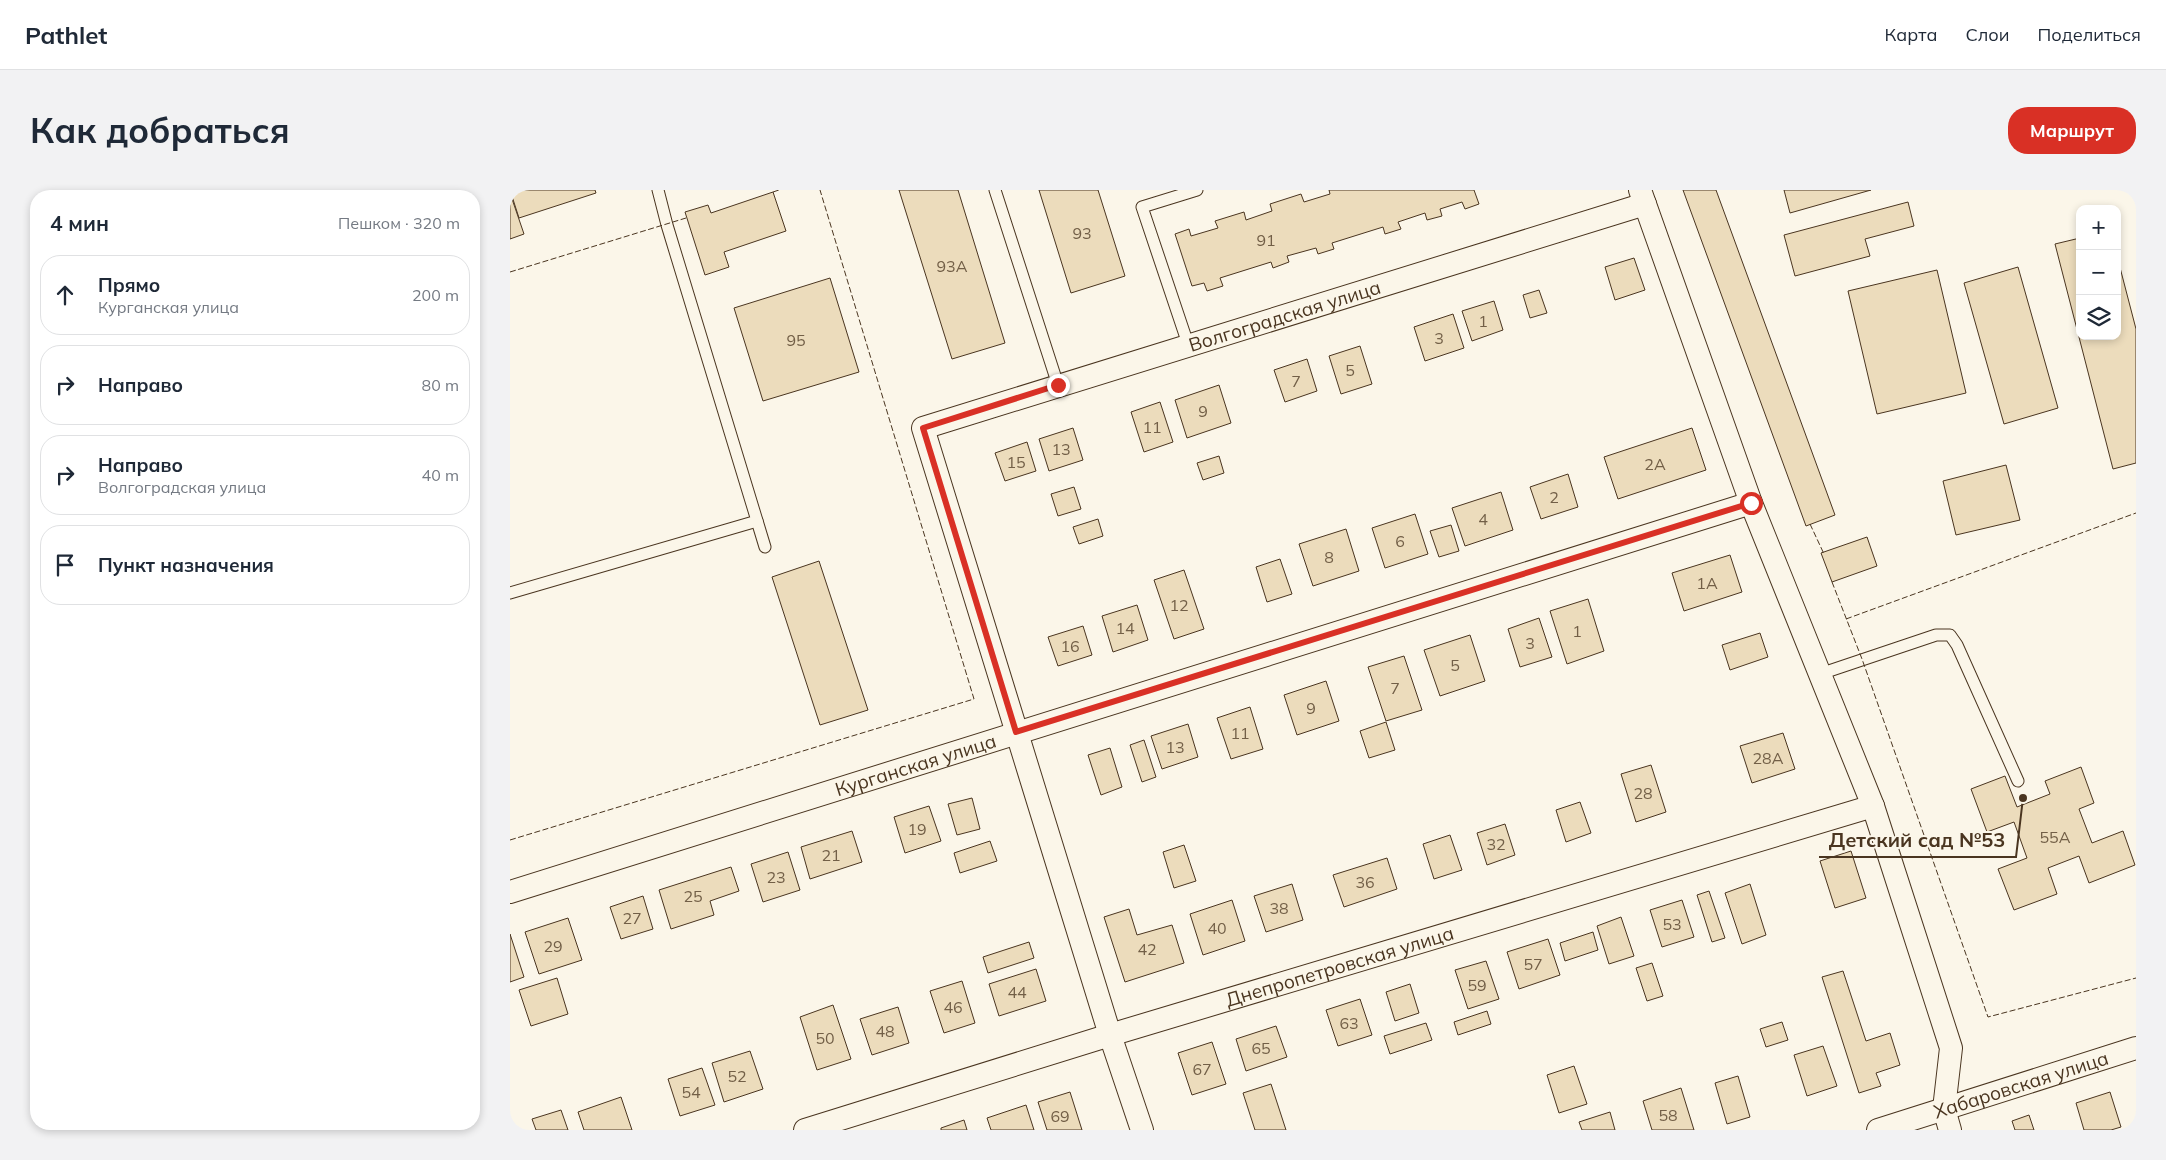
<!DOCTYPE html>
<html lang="ru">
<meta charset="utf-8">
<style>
:root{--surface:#fff;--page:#f2f2f3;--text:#1f2937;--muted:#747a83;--line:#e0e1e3;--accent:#d93025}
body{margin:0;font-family:Mulish,sans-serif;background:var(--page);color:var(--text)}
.controls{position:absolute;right:15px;top:15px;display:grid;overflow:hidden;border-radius:10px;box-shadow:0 2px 8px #0003}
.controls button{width:45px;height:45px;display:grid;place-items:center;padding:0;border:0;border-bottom:1px solid var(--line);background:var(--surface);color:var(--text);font:25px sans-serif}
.stop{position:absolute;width:15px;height:15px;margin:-11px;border:4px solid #d93025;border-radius:50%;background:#fff}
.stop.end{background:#d93025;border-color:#fff;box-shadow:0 1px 5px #0008}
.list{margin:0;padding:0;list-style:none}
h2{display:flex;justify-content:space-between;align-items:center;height:65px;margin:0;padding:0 20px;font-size:21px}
h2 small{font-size:16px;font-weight:400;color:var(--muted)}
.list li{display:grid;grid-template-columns:32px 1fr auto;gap:15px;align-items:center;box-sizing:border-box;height:80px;margin:0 10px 10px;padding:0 10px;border:1px solid var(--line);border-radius:20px}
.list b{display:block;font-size:19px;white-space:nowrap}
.list p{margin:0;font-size:16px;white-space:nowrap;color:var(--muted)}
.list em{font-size:16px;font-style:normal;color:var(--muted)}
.icon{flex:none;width:28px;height:28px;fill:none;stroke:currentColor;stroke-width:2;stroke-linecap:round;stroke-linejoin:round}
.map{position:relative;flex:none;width:1626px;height:940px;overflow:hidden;border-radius:20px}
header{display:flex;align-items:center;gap:30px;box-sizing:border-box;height:70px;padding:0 25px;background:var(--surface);border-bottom:1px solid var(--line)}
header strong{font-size:24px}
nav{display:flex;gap:28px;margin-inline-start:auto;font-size:18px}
.intro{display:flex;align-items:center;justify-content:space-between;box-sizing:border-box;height:120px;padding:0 30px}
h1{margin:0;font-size:35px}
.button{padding:12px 22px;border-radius:20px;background:var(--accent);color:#fff;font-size:18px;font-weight:700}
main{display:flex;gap:30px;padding:0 30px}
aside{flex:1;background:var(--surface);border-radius:20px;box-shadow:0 2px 8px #0003}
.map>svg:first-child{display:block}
</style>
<header>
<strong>Pathlet</strong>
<nav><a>Карта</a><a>Слои</a><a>Поделиться</a></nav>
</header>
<div class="intro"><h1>Как добраться</h1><a class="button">Маршрут</a></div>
<main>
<aside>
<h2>4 мин<small>Пешком · 320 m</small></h2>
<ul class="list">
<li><svg class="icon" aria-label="ahead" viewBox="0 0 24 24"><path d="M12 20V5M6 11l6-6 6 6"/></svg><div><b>Прямо</b><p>Курганская улица</p></div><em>200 m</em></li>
<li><svg class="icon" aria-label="right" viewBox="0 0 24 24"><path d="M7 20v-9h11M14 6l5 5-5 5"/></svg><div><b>Направо</b></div><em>80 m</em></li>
<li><svg class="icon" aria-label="right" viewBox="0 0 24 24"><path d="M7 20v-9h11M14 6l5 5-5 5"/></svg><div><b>Направо</b><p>Волгоградская улица</p></div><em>40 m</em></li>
<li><svg class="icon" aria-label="arrive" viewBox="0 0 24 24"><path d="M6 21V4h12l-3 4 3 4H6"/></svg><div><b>Пункт назначения</b></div></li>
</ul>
</aside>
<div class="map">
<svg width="1626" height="940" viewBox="0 0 1626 940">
<rect width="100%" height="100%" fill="#fbf6e9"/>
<!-- building -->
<g fill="#ecdcbc" stroke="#4a3520">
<polygon points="0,0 85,0 86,3 9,28"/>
<polygon points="389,0 448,0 495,153 442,169"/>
<polygon points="529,0 588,0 615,86 561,103"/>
<polygon points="819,0 964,0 969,14 955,19 952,12 930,19 932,26 917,30 915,23 888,32 891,39 875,44 873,37 822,53 824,59 808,64 806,58 777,66 779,72 763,78 761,72 710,88 713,96 697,101 694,93 682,96 665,44 679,39 681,46 708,38 705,31 734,22 736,30 762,21 760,14 791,4 794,12 820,4"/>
<polygon points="1173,0 1206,0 1325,325 1296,336"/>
<polygon points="1274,0 1361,0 1280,23"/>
<polygon points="263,2 276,41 214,62 219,77 195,85 175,22 198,15 201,23"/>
<polygon points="0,3 14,44 0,49"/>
<polygon points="1398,12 1404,36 1355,49 1360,66 1285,86 1274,45"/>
<polygon points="1570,48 1570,146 1607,146 1607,66 1626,139 1626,273 1603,279 1545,54"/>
<polygon points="1124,68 1135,100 1105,110 1095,77"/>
<polygon points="1508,77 1548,218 1494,234 1454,93"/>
<polygon points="1427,80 1456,203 1367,224 1338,101"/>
<polygon points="320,88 349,182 253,211 224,118"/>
<polygon points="1029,100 1037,123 1020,128 1013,105"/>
<polygon points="984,111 993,140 962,151 952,121"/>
<polygon points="943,124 954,158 915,171 904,137"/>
<polygon points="850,156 862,194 831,204 819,166"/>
<polygon points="797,169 807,201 775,212 764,180"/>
<polygon points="709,195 721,233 677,248 665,210"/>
<polygon points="650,212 663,252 634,262 621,222"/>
<polygon points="563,238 573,270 539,281 529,249"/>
<polygon points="1182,238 1196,280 1108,309 1094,267"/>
<polygon points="517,252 526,281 495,291 485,263"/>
<polygon points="709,266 714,283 693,290 687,273"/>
<polygon points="1496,275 1510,330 1446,345 1433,291"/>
<polygon points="1058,284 1068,317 1031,329 1020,297"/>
<polygon points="564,297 571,319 548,326 541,304"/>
<polygon points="991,302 1003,340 955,356 942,318"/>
<polygon points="905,324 918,364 875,378 862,338"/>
<polygon points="588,329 593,346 569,354 563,337"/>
<polygon points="941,335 949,361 929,367 920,341"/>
<polygon points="836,339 849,381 803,396 789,354"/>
<polygon points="1357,347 1367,376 1322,392 1311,363"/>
<polygon points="1220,365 1232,402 1174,421 1162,383"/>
<polygon points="770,369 782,404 757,412 746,377"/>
<polygon points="309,371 358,520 310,535 262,387"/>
<polygon points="674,380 694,439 664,449 644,390"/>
<polygon points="1078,409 1094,461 1057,474 1040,421"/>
<polygon points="627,415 638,450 603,462 592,426"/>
<polygon points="1029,428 1042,467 1010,477 998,439"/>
<polygon points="573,436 582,465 548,476 538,447"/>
<polygon points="1250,443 1258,467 1220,480 1212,455"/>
<polygon points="960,445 975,491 930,506 914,460"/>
<polygon points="894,466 912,520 876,531 858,477"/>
<polygon points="816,491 829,531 787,545 774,505"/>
<polygon points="740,517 753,559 721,569 707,528"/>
<polygon points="876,532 885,560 859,568 850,541"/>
<polygon points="678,534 688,567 652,579 641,546"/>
<polygon points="1273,543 1285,579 1242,593 1230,556"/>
<polygon points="634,550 646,587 632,592 620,555"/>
<polygon points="600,558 612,597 591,605 578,565"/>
<polygon points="1141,575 1156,622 1126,632 1111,584"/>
<polygon points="1571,577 1584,613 1569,619 1582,653 1613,641 1625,675 1579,693 1569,666 1538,678 1547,704 1504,720 1488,679 1517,668 1504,632 1477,642 1461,599 1495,586 1507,617 1540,604 1535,591"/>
<polygon points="462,608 470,639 447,645 438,614"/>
<polygon points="1070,612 1081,643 1056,652 1046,620"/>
<polygon points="419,616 431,651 395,663 384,627"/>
<polygon points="995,634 1005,665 977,675 967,643"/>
<polygon points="342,641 352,672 300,689 291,657"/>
<polygon points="940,645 952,680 924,689 913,654"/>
<polygon points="480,651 487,671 450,683 444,663"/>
<polygon points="674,655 686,691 664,698 653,662"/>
<polygon points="1341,661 1356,708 1325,718 1310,671"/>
<polygon points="278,662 290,700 253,712 241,674"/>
<polygon points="877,668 887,699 834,717 823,685"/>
<polygon points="221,677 229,701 200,711 204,725 161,739 149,700"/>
<polygon points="782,694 793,730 756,742 744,706"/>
<polygon points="1240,694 1256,745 1232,754 1215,703"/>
<polygon points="1199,701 1215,748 1202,752 1187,705"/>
<polygon points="133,706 143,739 111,749 100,717"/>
<polygon points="722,710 735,751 693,765 680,724"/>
<polygon points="1172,710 1184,747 1152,757 1140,720"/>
<polygon points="619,719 627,745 662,735 674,773 615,792 594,727"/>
<polygon points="1111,727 1124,766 1099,774 1087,736"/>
<polygon points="58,728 72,770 29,784 15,742"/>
<polygon points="1083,742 1088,760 1055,771 1050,753"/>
<polygon points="0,744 14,787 0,792"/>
<polygon points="1038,749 1050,785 1009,799 997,762"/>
<polygon points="519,752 524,768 478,783 473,767"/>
<polygon points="976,771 989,809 958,819 945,780"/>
<polygon points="1142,773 1153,806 1137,811 1126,778"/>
<polygon points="526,779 536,811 489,826 479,794"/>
<polygon points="1333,781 1356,851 1380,843 1390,875 1366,883 1371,896 1349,903 1312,787"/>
<polygon points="47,788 58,824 21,836 9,800"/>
<polygon points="452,791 465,833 434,843 420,801"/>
<polygon points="900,794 909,823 885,831 876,802"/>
<polygon points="850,809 862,845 828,856 816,820"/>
<polygon points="323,815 341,869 307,880 290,827"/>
<polygon points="388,817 399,853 362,865 350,829"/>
<polygon points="977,821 981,834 948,845 944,832"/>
<polygon points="1272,832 1278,850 1256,857 1250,839"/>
<polygon points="916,833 922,850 880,864 874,846"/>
<polygon points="766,836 777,867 736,881 726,849"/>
<polygon points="702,852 716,894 682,905 668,863"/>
<polygon points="1313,856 1327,896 1297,906 1284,865"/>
<polygon points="240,861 253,899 214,912 202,873"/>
<polygon points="1064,876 1077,914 1049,923 1037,885"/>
<polygon points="192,878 205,915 170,926 158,889"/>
<polygon points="1228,886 1240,927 1217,934 1205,893"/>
<polygon points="761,894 776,940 745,940 733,903"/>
<polygon points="1171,898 1184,940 1142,940 1133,911"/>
<polygon points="560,902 572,940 537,940 528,912"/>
<polygon points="1600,902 1611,937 1601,940 1574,940 1566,913"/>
<polygon points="111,907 122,940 74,940 68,922"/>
<polygon points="516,915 524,940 481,940 477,928"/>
<polygon points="51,920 58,940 26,940 22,929"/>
<polygon points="1100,922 1105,940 1072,940 1069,932"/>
<polygon points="1519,925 1524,940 1505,940 1502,931"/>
<polygon points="454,930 457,940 431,940 431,938"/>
</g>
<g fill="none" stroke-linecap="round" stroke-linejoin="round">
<!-- lane casing -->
<g stroke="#4a3520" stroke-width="13">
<g id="lane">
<polyline points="148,0 157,35 255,357"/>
<polyline points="485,0 548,195"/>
<polyline points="678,154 632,17 687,0"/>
<polyline points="0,403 247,331"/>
<polyline points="1310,484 1426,445 1440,445 1447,455 1508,591"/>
</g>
</g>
<!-- street casing -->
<g stroke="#4a3520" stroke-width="24">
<g id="street">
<polyline points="1130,0 1241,313 1363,616 1441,858 1434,919 1440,940"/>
<path id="s1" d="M0 702 1241 313"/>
<path id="s2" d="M295 940 600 845 1363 616"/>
<path id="s3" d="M632 940 600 845 413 238 1135 14"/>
<path id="s4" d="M1368 940 1626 858"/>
</g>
</g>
<!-- lane -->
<use href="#lane" stroke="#fbf6e9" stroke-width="11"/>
<!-- street -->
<use href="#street" stroke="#fbf6e9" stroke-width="22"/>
<!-- fence -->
<g stroke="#4a3520" stroke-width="1" stroke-dasharray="6 2.5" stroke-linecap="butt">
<polyline points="263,2 269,0"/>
<polyline points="0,82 176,28"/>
<polyline points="1300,334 1314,364"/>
<polyline points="1322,392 1352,469 1478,827 1626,788"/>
<polyline points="1336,429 1626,323"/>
<polyline points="0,650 464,509 310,0"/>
</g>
</g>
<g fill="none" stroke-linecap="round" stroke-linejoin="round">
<!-- route -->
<polyline stroke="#d93025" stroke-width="6" points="548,195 413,238 506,542 1241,313"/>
</g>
<g text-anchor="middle" stroke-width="4" stroke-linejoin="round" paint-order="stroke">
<!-- number labels -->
<g font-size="16" fill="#725f47">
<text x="572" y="49">93</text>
<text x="756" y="56">91</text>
<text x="442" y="82">93А</text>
<text x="973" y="137">1</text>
<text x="929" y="154">3</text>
<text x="286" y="156">95</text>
<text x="840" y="186">5</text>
<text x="786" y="197">7</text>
<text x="693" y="227">9</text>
<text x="642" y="243">11</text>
<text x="551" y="265">13</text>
<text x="506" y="278">15</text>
<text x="1145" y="280">2А</text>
<text x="1044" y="313">2</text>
<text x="973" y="335">4</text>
<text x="890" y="357">6</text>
<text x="819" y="373">8</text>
<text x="1197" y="399">1А</text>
<text x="669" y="421">12</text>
<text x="615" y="444">14</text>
<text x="1067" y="447">1</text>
<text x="1020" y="459">3</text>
<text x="560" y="462">16</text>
<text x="945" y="481">5</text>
<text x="885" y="504">7</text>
<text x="801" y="524">9</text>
<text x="730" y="549">11</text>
<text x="665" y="563">13</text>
<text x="1258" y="574">28А</text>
<text x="1133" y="609">28</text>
<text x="407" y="645">19</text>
<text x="1545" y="653">55А</text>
<text x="986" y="660">32</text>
<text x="321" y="671">21</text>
<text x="266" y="693">23</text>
<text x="855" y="698">36</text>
<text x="183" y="712">25</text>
<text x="769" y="724">38</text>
<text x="122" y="734">27</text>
<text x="1162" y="740">53</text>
<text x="707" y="744">40</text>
<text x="43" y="762">29</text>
<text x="637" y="765">42</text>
<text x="1023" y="780">57</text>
<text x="967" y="801">59</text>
<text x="507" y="808">44</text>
<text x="443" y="823">46</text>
<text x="839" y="839">63</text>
<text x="375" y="847">48</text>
<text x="315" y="854">50</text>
<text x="751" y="864">65</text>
<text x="692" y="885">67</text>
<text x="227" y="892">52</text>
<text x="181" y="908">54</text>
<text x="1158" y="931">58</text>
<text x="550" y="932">69</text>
</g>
<!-- street labels -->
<g font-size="19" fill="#4a3520" stroke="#fbf6e9">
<text dy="7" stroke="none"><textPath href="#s3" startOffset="1114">Волгоградская улица</textPath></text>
<text dy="7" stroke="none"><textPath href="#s1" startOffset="425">Курганская улица</textPath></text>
<text dy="7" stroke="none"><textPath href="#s2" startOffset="559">Днепропетровская улица</textPath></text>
<text dy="7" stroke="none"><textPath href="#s4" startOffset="150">Хабаровская улица</textPath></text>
</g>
</g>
<!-- callouts -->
<path fill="none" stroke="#4a3520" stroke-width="2" d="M1513 608L1506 667H1309"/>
<circle fill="#4a3520" stroke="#fbf6e9" stroke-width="2" cx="1513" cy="608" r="5"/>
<g font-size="20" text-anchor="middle" font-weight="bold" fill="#4a3520" stroke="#fbf6e9" stroke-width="4" stroke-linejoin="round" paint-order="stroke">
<text x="1407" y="657">Детский сад №53</text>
</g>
</svg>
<div class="controls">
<button>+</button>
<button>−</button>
<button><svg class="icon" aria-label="layers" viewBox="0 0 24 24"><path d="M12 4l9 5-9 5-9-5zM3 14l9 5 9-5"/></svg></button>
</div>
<div class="stop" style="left:1241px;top:313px"></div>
<div class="stop end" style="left:548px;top:195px"></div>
</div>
</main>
